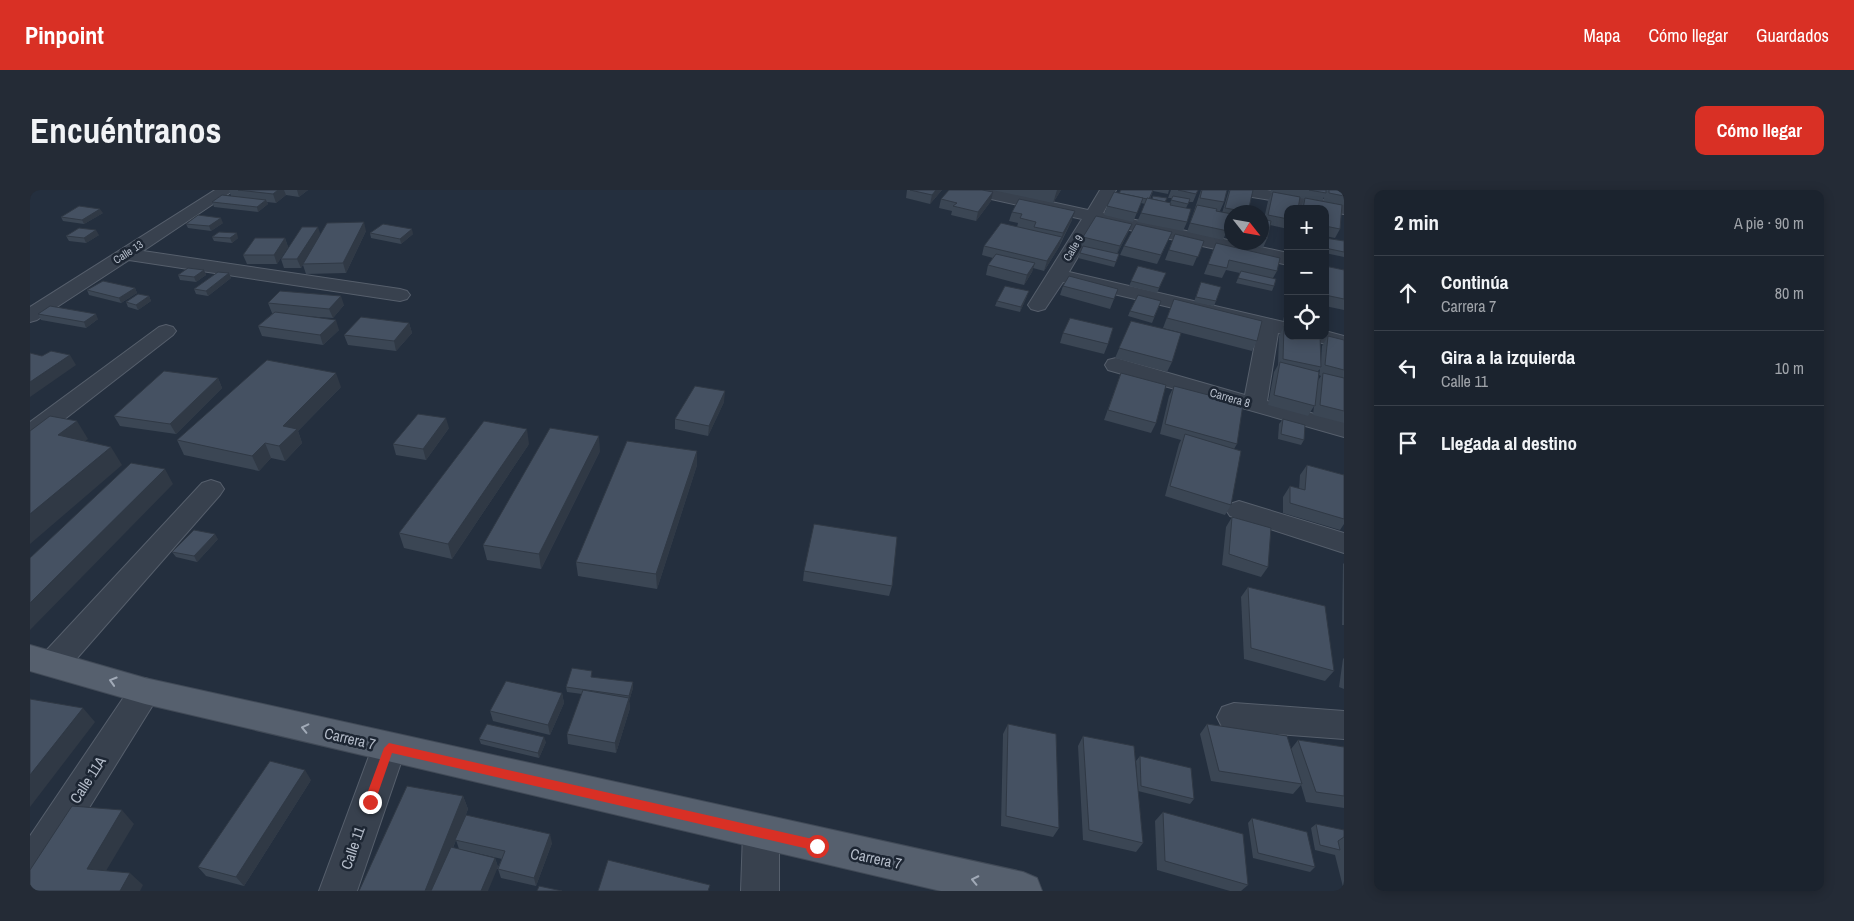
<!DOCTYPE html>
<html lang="es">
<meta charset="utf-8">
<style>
:root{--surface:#1b232e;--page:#242b36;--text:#f1f3f6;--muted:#a0a4aa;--line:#39404a;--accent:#d93025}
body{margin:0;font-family:"Archivo Narrow",sans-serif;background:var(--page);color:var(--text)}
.controls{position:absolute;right:15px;top:15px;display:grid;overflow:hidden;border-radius:10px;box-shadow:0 2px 12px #0003}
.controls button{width:45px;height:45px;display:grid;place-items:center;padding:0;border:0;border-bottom:1px solid var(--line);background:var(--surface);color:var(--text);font:25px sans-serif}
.compass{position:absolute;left:1194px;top:15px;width:45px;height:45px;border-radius:50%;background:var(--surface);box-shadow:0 2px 12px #0003;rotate:121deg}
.stop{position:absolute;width:15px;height:15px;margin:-11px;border:4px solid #d93025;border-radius:50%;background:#fff}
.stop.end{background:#d93025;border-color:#fff;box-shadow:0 1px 5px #0008}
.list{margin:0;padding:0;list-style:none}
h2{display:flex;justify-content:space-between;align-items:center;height:65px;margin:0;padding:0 20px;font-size:21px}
h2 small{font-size:16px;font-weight:400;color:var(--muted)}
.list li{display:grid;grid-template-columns:32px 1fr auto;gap:15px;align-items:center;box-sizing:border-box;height:75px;padding:0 20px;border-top:1px solid var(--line)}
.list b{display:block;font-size:19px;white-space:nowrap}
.list p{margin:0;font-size:16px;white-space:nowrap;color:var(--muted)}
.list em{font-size:16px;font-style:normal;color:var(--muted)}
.icon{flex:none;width:28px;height:28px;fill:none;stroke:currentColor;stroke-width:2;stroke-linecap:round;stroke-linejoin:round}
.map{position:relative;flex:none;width:1314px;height:701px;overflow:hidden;border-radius:10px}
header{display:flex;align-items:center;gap:30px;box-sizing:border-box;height:70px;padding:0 25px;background:var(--accent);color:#fff}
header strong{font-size:24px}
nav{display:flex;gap:28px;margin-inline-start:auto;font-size:18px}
.intro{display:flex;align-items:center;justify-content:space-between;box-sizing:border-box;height:120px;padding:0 30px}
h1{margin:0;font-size:35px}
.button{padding:12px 22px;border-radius:10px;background:var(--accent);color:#fff;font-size:18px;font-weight:700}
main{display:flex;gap:30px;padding:0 30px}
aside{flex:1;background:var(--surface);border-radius:10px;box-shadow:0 2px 12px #0003}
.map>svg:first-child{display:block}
</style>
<header>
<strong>Pinpoint</strong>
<nav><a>Mapa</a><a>Cómo llegar</a><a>Guardados</a></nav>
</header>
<div class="intro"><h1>Encuéntranos</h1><a class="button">Cómo llegar</a></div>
<main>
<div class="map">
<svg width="1314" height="701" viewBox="0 0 1314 701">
<rect width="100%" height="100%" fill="#242f3e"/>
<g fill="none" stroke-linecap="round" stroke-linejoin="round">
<!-- minor casing -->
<g stroke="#565f6c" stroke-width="2">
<g id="minor">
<polygon points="185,0 204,0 113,61 370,99 377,101 380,105 377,109 370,111 99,70 7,130 0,132 0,117"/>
<polygon points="935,0 966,0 1058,20 1070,0 1086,0 1073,23 1258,63 1258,75 1068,33 1039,82 1258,133 1258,145 1248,143 1237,211 1314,232 1314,247 1078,180 1075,175 1078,170 1086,168 1215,205 1228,138 1033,92 1015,119 1008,121 1001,119 998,115 1052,29 943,5 937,4"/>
<polygon points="1202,0 1237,0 1314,14 1314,24 1295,21 1295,19 1210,5 1204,4"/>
<polygon points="136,135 143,137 146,141 143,145 9,249 0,252 0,232 129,137"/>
<polygon points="1295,141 1314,146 1314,159 1281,150 1278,146 1295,146"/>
<polygon points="181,290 190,293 194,299 190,305 35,482 24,486 13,482 8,473 13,464 172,293"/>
<polygon points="1209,311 1314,343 1314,363 1200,326 1196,320 1200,314"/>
<polygon points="115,488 126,492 131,501 126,510 13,692 0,697 0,646 104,492"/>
<polygon points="1204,513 1314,521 1314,549 1204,541 1192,537 1187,527 1192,517"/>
<polygon points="359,543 371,547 376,558 327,701 289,701 342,558 347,547"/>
<polygon points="731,626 744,631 749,643 749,701 711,701 713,643 718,631"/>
</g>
</g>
<!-- major casing -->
<g stroke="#414a57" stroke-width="2">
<polygon id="major" points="0,455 115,488 993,682 1007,688 1012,701 911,701 115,514 0,481"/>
</g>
<!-- minor -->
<use href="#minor" fill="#38414e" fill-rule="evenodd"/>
<!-- major -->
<use href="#major" fill="#56606e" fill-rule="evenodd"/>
</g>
<!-- wall -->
<g fill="#3b4654" fill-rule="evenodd">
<polygon points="199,0 278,0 269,7 256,5 246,13 237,12 238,14 228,22 184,17 182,12 201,6"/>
<polygon points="877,0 912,0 900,14 876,8"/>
<polygon points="962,0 1031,0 1023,13"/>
<polygon points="1091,0 1139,0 1138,4 1123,1 1120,9 1140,13 1142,8 1138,8 1141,0 1168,0 1163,12 1159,12 1156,18 1157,32 1153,41 1107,32 1115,14 1111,13 1103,32 1074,25 1077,16 1089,3"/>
<polygon points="1171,0 1197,0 1194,12 1190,21 1186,21 1192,23 1199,0 1223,0 1218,22 1202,22 1202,29 1193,50 1157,42"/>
<polygon points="1241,0 1314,0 1314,15 1294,12 1294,7 1292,12 1310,39 1305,48 1295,46 1295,19 1270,19 1274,9 1270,8 1258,19 1258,39 1240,35 1237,49 1233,58 1205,52 1232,52 1232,29 1234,29 1238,11 1242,3 1240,3"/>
<polygon points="911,9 961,11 946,31 921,25 922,21 909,18"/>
<polygon points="982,22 1042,30 1029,57 1014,81 1003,78 1002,82 994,95 956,85 958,75 963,68 952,65 954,56 987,37 988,33 979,31"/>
<polygon points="73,23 54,34 33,31 31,27"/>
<polygon points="193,33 181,41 158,38 156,34"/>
<polygon points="1102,34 1098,43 1087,64 1089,64 1084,77 1048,68 1053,57 1050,56 1053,47"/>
<polygon points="336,41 316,83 276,84 273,75 271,78 254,78 251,69 290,44"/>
<polygon points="1142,42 1127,74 1090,65 1094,56"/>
<polygon points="340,43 383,44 371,54 341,48"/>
<polygon points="1145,44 1174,51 1163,76 1135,70"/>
<polygon points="69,45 56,53 39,51 36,46"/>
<polygon points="182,47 208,48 202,53 184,51"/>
<polygon points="255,48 258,57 247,74 217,74 213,65"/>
<polygon points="1295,48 1314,51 1314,67 1295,63"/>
<polygon points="1258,50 1258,65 1254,64 1256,54"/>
<polygon points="1186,53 1247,81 1243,88 1244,96 1242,101 1206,93 1210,83 1196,80 1192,88 1174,84"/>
<polygon points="1108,76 1136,83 1127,103 1099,96"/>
<polygon points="1295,76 1314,80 1314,120 1295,116"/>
<polygon points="174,80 176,85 166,92 150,90 148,85"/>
<polygon points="199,83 201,88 178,106 166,104 164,99"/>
<polygon points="1033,96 1088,99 1080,119 1030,105"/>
<polygon points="1169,97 1186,111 1184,116 1164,112"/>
<polygon points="105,98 107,103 91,113 59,105 57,100"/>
<polygon points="119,106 121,111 108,120 98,117 96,112"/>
<polygon points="997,106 990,122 965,116 967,111"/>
<polygon points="1144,109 1227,151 1222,161 1133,138"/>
<polygon points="1131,111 1122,133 1098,126 1100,121"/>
<polygon points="238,113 314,115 303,128 274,126 309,140 293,155 232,146 228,136 243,123 242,123"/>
<polygon points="1258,115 1258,133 1253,131 1256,118"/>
<polygon points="8,124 68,129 56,138 11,130"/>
<polygon points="1101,131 1142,172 1137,182 1085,168"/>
<polygon points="379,133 382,143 366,161 318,155 314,145"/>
<path d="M1254 136 1291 171 1292 156 1298 146 1314 150V233L1283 225 1284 216 1278 226 1238 215 1244 182 1248 175 1249 146ZM1290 179 1289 185 1291 186 1287 192 1288 181Z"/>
<polygon points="1033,143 1078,154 1074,164 1030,153"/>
<polygon points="1091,183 1126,233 1121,243 1074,230"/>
<polygon points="188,188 192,198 146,244 90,236 84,226"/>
<polygon points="1144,196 1207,254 1204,259 1201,315 1195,325 1135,306 1149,254 1151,250 1130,244 1139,206"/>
<polygon points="311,197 268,241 272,253 255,271 241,268 229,281 154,265 147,250"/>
<polygon points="694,212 678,246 645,239 645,229"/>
<polygon points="1253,229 1274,250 1271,255 1248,249 1249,234"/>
<polygon points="419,238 396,270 366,265 363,254"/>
<polygon points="499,254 422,369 374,358 369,343"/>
<polygon points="570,261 511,379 457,370 453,355"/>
<polygon points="667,261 667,275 627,399 548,386 546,372"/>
<polygon points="1277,275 1314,285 1314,334 1310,340 1253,323 1253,307 1260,296 1269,299 1270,285"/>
<polygon points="1202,327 1238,377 1231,387 1192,375 1196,337"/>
<polygon points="188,349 167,372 146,367 142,362"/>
<polygon points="1314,373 1314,435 1312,435 1313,374"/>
<polygon points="774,381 862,396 859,406 773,391"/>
<polygon points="1218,397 1304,481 1295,491 1214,469 1211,407"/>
<polygon points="1314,468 1314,499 1309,497 1313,469"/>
<polygon points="603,492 603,498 599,511 600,518 586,563 538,554 537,544 552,504 537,502 536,497"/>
<polygon points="532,503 534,513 520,545 463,531 460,521"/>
<polygon points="978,534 1029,638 1023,647 971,636 973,544"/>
<polygon points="1177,534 1261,559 1268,550 1314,557 1314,618 1276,612 1271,595 1263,604 1181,591 1170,544"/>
<polygon points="1053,546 1107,589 1106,571 1110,566 1164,609 1160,614 1108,601 1113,653 1106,662 1053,650 1048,556"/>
<polygon points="449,549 516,552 509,568 451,554"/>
<polygon points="281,590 214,696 176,686 168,677"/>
<path d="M433 606 438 619 431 637 522 653 506 696 471 688 468 679 329 701ZM426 650 429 659 472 669 468 677 465 668 423 658Z"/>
<polygon points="1133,622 1218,695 1211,701 1200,701 1127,680 1125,631"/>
<polygon points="1222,628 1285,677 1280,682 1223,668 1218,633"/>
<polygon points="1286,634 1314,640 1314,701 1305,665 1285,660 1281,638"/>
</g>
<!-- shaded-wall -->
<g fill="#303945">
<polygon points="248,0 254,0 256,5 246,13 243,4"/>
<polygon points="267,0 278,0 269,7"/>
<polygon points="906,0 912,0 900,14 902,5"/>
<polygon points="1027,0 1031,0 1023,13"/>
<polygon points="963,2 961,11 946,31 948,22"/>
<polygon points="236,10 238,14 228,22 227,17"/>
<polygon points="70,19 73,23 54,34 52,30"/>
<polygon points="1045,21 1042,30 1030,53 1033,43"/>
<polygon points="191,28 193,33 181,41 179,36"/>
<polygon points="334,32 336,41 316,83 313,73"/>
<polygon points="1102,34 1098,43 1086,65 1090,56"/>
<polygon points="288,37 291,46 271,78 267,69"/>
<polygon points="382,39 383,44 371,54 370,49"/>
<polygon points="66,40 69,45 56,53 54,48"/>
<polygon points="207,43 208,48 202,53 200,48"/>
<polygon points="1032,47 1029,57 1014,81 1017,71"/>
<polygon points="255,48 258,57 247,74 244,65"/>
<polygon points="1005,73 1002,82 994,95 997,85"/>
<polygon points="174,80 176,85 166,92 164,87"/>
<polygon points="199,83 201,88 178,106 176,101"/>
<polygon points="105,98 107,103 91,113 89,108"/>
<polygon points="999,101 997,106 990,122 991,117"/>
<polygon points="119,106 121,111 108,120 106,115"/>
<polygon points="311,106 314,115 303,128 299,119"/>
<polygon points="66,124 68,129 56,138 54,132"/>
<polygon points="306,130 309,140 293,155 290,145"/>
<polygon points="379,133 382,143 366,161 364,151"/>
<polygon points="40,165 46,175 0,207 0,192"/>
<polygon points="306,183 311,197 268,241 272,253 255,271 249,256 253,236"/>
<polygon points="188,188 192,198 146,244 140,234"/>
<polygon points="695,201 694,212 678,246 679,236"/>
<polygon points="416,228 419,238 396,270 393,259"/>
<polygon points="47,231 58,249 40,264 28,245"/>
<polygon points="497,239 499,254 422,369 418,354"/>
<polygon points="569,246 570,261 511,379 509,364"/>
<polygon points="235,253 241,268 229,281 222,266"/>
<polygon points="81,257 92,275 0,354 0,324"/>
<polygon points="667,261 667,275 627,399 626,384"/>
<polygon points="135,279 143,294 0,440 0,413"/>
<polygon points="185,344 188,349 167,372 164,366"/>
<polygon points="603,492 603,498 599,511 599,506"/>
<polygon points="532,503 534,513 520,545 518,535"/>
<polygon points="599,508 600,518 586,563 585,553"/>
<polygon points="53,518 65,532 0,617 0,585"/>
<polygon points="514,547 516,552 509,568 508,563"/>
<polygon points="275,580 281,590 214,696 206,687"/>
<polygon points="433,606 438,619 406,701 395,701"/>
<polygon points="92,620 104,634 70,691 57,679"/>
<polygon points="520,644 522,653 506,696 504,688"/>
<polygon points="465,668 468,677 458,701 451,701"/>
<polygon points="100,683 113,695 110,701 90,701"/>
</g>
<!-- building -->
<g fill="#455162" stroke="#303945">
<polygon points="208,0 248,0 243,4"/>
<polygon points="880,0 906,0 902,5"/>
<polygon points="919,0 952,0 963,2 948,22 923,16 927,13 911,9"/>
<polygon points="1091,0 1123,0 1119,9 1117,8 1117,9 1089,3"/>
<polygon points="1148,0 1168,0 1166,4"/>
<polygon points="1172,0 1197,0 1194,12 1170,8"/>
<polygon points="1200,0 1223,0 1218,22 1195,18"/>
<polygon points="1279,0 1296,0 1296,3"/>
<polygon points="1299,0 1314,0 1314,6 1299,3"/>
<polygon points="1084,2 1113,8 1107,23 1077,16"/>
<polygon points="1243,2 1270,7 1268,19 1258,19 1258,29 1238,25"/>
<polygon points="192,5 236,10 227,17 182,12"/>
<polygon points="1123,6 1137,8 1135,12 1122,9"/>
<polygon points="1143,6 1160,9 1158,14 1141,10"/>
<polygon points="1117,8 1141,13 1140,15 1161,19 1157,32 1111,23"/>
<polygon points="1275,8 1312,15 1310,39 1295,36 1295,19 1273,19"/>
<polygon points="989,9 1045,21 1033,43 1004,37 1006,32 990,28 992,24 982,22"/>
<polygon points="1167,15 1187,19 1186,21 1202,24 1202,28 1198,41 1160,33"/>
<polygon points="49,16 70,19 52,30 31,27"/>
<polygon points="168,25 191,28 179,36 156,34"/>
<polygon points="1066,26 1102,34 1090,56 1053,47"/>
<polygon points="1232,29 1241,31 1237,49 1232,48"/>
<polygon points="334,32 313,73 273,74 297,33"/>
<polygon points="971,33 1032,47 1017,71 954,56"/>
<polygon points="353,34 382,39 370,49 340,43"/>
<polygon points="1106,34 1142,42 1131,65 1094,56"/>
<polygon points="272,37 288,37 267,69 251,69"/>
<polygon points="49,38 66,40 54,48 36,46"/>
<polygon points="189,42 207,43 200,48 182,47"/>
<polygon points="1145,44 1174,51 1168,67 1139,60"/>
<polygon points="225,48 255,48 244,65 213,65"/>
<polygon points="1295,48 1314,51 1314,62 1295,58"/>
<polygon points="1186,53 1250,68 1247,81 1199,70 1197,78 1178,74"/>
<polygon points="1053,56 1089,64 1086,72 1050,63"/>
<polygon points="966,64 1005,73 997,85 958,75"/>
<polygon points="1108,76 1136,83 1129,98 1101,91"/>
<polygon points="1295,76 1314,80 1314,109 1295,105"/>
<polygon points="158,78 174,80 164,87 148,85"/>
<polygon points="1211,81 1246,89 1244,96 1208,88"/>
<polygon points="188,82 199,83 176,101 164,99"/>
<polygon points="1039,86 1088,99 1084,109 1033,96"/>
<polygon points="73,91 105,98 89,108 57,100"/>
<polygon points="1171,92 1191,97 1186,111 1166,107"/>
<polygon points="975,96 999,101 991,117 967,111"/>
<polygon points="250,101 311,106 299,119 238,113"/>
<polygon points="108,104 119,106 106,115 96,112"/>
<polygon points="1108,105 1131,111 1124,127 1100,121"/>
<polygon points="1144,109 1232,131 1227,151 1137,128"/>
<polygon points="20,116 66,124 54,132 8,124"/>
<polygon points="1258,117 1258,127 1256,126"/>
<polygon points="245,122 306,130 290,145 228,136"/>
<polygon points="331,127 379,133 364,151 314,145"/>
<polygon points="1040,128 1083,138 1078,154 1033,143"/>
<polygon points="1101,131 1151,143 1142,172 1089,158"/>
<polygon points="1254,136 1258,137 1258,146 1290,146 1291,177 1253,169"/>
<polygon points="1298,146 1314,150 1314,180 1295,175"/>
<polygon points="21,161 40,165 0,192 0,163 12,166"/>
<polygon points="237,170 306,183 253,236 267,239 249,256 235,253 222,266 147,250"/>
<polygon points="1250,172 1289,182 1285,216 1244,205"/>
<polygon points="134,181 188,188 140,234 84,226"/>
<polygon points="1091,183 1136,195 1126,233 1078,220"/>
<polygon points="1293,183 1314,188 1314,221 1290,215"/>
<polygon points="665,196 695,201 679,236 645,229"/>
<polygon points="1144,196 1213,214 1207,254 1135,234"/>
<polygon points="388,224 416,228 393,259 363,254"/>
<polygon points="20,226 47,231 28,245 81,257 0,324 0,241"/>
<polygon points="1253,229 1275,235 1274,250 1251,244"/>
<polygon points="454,231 497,239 418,354 369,343"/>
<polygon points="520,238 569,246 509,364 453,355"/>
<polygon points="1155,244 1211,261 1201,315 1140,296"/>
<polygon points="597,251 667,261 626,384 546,372"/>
<polygon points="101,273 135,279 0,413 0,368"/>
<polygon points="1277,275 1314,285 1314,329 1260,313 1260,296 1275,300"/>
<polygon points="1202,327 1241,338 1238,377 1199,364"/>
<polygon points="784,334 867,347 862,396 774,381"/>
<polygon points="164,340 185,344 164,366 142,362"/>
<polygon points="1218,397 1295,416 1304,481 1221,458"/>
<polygon points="542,478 562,481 561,487 603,492 599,506 536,497"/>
<polygon points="476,491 532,503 518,535 460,521"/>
<polygon points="553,500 599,508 585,553 537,544"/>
<polygon points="0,509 53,518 0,585"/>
<polygon points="457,534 514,547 508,563 449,549"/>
<polygon points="978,534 1026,544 1029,638 976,626"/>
<polygon points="1177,534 1257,546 1272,594 1189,581"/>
<polygon points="1053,546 1104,556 1113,653 1059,640"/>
<polygon points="1268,550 1314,557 1314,606 1286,602"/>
<polygon points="1110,566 1161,578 1164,609 1111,596"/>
<polygon points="240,571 275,580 206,687 168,677"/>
<polygon points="377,596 433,606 395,701 329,701"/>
<polygon points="42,616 92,620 57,679 100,683 90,701 0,701 0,680"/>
<polygon points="1133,622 1213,644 1218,695 1135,671"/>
<polygon points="436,625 520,644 504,688 468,679 475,661 425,650"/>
<polygon points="1222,628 1277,642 1285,677 1228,663"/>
<polygon points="1286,634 1314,640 1314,647 1308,651 1310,660 1290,655"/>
<polygon points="421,657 465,668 451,701 401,701"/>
<polygon points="578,670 680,695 678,701 568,701"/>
<polygon points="509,696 532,701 507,701"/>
</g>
<!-- one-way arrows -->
<defs><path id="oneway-chevron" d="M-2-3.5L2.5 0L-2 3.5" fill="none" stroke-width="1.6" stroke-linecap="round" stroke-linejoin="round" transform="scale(1.25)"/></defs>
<g stroke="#a1aab7">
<use href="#oneway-chevron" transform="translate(83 491) rotate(-163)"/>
<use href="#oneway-chevron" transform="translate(275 538) rotate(-167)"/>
<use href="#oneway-chevron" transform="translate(945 690) rotate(-168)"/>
</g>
<!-- route -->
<polygon fill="#d93025" points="359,553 787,650 792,656 787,661 362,563 345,612 340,616 334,612 354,558"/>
<g text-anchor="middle" stroke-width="5" stroke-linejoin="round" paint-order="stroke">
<!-- far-street labels -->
<g font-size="11" fill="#b4bcc9" stroke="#1d2633">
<text transform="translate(1043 58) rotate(-59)" y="4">Calle 9</text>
<text transform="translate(98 62) rotate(-33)" y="4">Calle 13</text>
</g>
<!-- street labels -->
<g font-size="12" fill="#b4bcc9" stroke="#1d2633">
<text transform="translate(1200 208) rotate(16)" y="4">Carrera 8</text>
</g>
<!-- near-street labels -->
<g font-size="15" fill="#b4bcc9" stroke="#1d2633">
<text transform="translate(320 549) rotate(13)" y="5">Carrera 7</text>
<text transform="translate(58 590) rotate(-57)" y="5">Calle 11A</text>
<text transform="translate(323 658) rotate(-71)" y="5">Calle 11</text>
<text transform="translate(846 669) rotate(12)" y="5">Carrera 7</text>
</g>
</g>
</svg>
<div class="controls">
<button>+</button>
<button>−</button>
<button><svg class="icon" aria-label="locate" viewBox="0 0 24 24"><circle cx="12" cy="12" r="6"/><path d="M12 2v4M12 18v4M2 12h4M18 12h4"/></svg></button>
</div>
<svg class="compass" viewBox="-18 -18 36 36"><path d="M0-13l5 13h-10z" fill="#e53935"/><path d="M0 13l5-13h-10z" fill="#a0a4aa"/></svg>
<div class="stop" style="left:787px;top:656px"></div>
<div class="stop end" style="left:340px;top:612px"></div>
</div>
<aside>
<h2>2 min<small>A pie · 90 m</small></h2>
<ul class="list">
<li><svg class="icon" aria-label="ahead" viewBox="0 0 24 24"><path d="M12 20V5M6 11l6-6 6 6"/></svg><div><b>Continúa</b><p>Carrera 7</p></div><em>80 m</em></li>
<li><svg class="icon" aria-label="left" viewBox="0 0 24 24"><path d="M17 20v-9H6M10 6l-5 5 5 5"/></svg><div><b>Gira a la izquierda</b><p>Calle 11</p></div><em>10 m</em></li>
<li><svg class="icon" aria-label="arrive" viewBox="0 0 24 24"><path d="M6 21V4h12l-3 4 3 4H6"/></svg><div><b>Llegada al destino</b></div></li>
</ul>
</aside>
</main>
